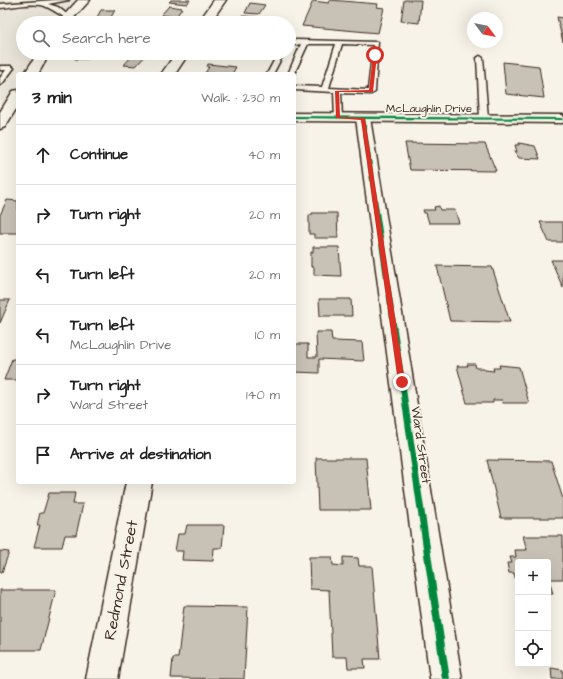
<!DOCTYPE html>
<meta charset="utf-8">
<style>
:root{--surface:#fff;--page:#f2f2f2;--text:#222;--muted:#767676;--line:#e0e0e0}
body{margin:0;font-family:"Architects Daughter",sans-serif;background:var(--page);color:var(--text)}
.controls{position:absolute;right:12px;bottom:12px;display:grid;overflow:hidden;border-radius:4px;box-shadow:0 4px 16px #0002}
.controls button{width:36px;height:36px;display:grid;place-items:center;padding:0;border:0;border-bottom:1px solid var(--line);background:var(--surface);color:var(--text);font:20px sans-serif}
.compass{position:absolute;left:467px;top:12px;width:36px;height:36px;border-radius:50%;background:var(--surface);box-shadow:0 4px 16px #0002;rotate:122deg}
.stop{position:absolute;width:12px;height:12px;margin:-9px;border:3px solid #d93025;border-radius:50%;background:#fff}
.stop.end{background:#d93025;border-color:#fff;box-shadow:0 1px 4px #0008}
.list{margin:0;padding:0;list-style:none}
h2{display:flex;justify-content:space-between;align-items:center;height:52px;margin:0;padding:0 16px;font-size:17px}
h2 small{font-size:13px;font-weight:400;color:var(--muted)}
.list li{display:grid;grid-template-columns:26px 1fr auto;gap:12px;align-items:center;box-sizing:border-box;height:60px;padding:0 16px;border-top:1px solid var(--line)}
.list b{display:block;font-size:15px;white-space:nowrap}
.list p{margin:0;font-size:13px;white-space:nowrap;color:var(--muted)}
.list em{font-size:13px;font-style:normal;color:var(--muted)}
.icon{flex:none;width:22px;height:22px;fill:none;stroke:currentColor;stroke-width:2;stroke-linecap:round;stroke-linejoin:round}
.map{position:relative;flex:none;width:563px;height:679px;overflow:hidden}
.search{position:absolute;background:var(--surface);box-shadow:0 4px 16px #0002;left:16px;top:16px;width:280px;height:44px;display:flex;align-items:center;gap:10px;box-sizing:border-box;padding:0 14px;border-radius:22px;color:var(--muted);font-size:15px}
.panel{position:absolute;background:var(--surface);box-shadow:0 4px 16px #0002;left:16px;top:72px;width:280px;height:412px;border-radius:4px}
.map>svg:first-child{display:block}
</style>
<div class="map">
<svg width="563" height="679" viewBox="0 0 563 679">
<rect width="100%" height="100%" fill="#f7f3e8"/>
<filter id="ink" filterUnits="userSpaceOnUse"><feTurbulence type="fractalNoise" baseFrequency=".025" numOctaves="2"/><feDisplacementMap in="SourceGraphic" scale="8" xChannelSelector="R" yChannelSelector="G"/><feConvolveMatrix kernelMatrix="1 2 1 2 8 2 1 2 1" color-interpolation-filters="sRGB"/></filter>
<g filter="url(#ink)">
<!-- built -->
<polygon fill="#e9e4d9" points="0,0 84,0 63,23 23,23 23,53 44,53 31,74 18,74 18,94 0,114"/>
<!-- building -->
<g fill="#c8c1b6" stroke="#3b2a1e">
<polygon points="171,0 190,0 187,4 169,2"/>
<polygon points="330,0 378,4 377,7 384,8 378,33 302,26 313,1 329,3"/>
<polygon points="404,0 421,0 419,23 401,21"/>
<polygon points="250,3 265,5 259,14 245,13"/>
<polygon points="169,6 182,8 176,17 161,15"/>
<polygon points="101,10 115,10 110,19 96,19"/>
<polygon points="241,16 256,17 252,23 236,23"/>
<polygon points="557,17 563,18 563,42"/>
<polygon points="161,18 175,20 172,23 157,23"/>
<polygon points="78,53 91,53 88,59 75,59"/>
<polygon points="131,53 140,53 147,54 136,66 124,65 132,56 129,55"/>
<polygon points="503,62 539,66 544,98 506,94"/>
<polygon points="208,64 236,67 232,74 205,73 209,67 207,67"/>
<polygon points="405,143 485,144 496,171 410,170"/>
<polygon points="519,143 535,146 540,159 519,158 514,151 517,152 515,145 519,145"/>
<polygon points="7,200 18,201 18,233 0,233 0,215"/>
<polygon points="439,206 440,210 455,210 459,223 429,223 426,213 424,213 423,210 435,210 434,207"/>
<polygon points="312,213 337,213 338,238 314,238 314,234 309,234 309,215 312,215"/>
<polygon points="540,222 563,222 563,242 549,242"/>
<polygon points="313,247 339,247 341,276 314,275 314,267 311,267 311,252 313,252"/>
<polygon points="551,260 563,260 563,288"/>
<polygon points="437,266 492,267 510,322 450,321"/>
<polygon points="319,299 351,299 352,316 320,316"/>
<polygon points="0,300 10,300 0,323"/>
<polygon points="316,332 331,332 332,341 362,342 364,361 319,359 319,373 294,372 295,344 308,344 308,357 317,357"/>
<polygon points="12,359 18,359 18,380 4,380"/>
<polygon points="467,364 475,364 476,368 484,368 485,370 494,371 493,368 500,368 499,365 519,367 529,403 503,403 502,400 493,400 493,403 467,403 457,366 468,366"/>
<polygon points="316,458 366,458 371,510 318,510"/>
<polygon points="487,460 551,461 563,499 563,518 501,518"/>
<polygon points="49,493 75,493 73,504 83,504 76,535 65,535 62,547 34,547 40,525 37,525 40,513 43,513"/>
<polygon points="187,525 224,525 222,548 214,548 213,561 182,560 183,551 175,551 178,534 185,534"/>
<polygon points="523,536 563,536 563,579 549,579 553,594 548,594 548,562 518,562 518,590 514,573 509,573 507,563 512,563 510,557 516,557 515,550 527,550"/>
<polygon points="0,551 9,552 2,572 0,572"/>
<polygon points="309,557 332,557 333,565 343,566 343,557 358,558 359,566 372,566 380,659 364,659 365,668 348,668 347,657 332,657 329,590 310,589"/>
<polygon points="0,590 56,590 41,650 0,650"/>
<polygon points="184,606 248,607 244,679 171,678 173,658 178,658"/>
<polygon points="551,668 563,670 563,679 552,679"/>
</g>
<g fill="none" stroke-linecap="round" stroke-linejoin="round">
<!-- lane casing -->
<g stroke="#3b2a1e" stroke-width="3">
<g id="lane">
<path d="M55 0H69L48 4 58 7 69 16V18C64 19 51 7 41 5 30 3 12 7 0 8V4Z"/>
<path d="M296 40 378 42 375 92 371 94 341 93 342 118 335 120 334 92 294 90V86L322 87 336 44H308L294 74H288L301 44 289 46V42ZM342 44 373 45 368 90 329 88Z"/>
<polygon points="278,53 284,53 273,74 267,74"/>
<polygon points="480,56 483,58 488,118 484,120 480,118 477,58"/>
<polygon points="0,66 11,66 14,68 2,84 0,85 0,78 6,70 0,70"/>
</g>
</g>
<!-- street casing -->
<g stroke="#3b2a1e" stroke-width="3">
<g id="street">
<polygon points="214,0 226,0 210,23 198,23"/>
<polygon points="176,53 189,53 175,74 161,74"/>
<polygon points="363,114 368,115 370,118 462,679 430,679 356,118 358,115"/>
<polygon points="126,482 152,482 118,679 86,679"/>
</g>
</g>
<!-- secondary casing -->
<g stroke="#3b2a1e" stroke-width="3">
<g id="secondary">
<polygon points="78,0 90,0 69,23 57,23"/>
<polygon points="38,53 50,53 38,74 24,74"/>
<polygon points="18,90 18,106 5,127 0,129 0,112 13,91"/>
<polygon points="294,113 563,115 563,123 294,121"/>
</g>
</g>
<!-- lane -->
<use href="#lane" fill="#f7f3e8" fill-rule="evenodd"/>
<!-- street -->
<use href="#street" fill="#f7f3e8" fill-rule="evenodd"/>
<!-- secondary -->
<use href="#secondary" fill="#f7f3e8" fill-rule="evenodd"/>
<!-- cycleway casing -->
<g stroke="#f7f3e8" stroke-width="3">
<polygon id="cycleway" points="294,116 563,118 563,120 365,119 450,679 442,679 361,119 294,118"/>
</g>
<!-- cycleway -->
<use href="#cycleway" fill="#00873e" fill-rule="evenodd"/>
</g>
</g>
<!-- route -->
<polygon fill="#d93025" points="375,54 377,55 373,92 339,92 340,117 365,118 405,382 402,385 398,382 361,120 336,118 335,91 369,90 373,55"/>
<g text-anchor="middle" stroke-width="4" stroke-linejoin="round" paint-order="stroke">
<!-- far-street labels -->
<g font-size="11" fill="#3b2a1e" stroke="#f7f3e8">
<text x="429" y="112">McLaughlin Drive</text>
</g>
<!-- street labels -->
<g font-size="13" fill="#3b2a1e" stroke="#f7f3e8">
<text transform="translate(422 445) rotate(82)" y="5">Ward Street</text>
</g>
<!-- near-street labels -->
<g font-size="16" fill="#3b2a1e" stroke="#f7f3e8">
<text transform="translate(120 580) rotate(-79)" y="6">Redmond Street</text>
</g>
</g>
</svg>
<div class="controls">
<button>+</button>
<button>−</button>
<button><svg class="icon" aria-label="locate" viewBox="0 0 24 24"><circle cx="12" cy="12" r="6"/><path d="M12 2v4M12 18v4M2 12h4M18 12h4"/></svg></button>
</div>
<svg class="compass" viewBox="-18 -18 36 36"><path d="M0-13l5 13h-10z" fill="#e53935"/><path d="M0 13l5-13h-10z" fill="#767676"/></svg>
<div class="stop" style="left:375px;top:55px"></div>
<div class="stop end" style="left:402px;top:382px"></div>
<div class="search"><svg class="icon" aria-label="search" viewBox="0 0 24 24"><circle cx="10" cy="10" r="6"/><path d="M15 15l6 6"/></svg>Search here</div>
<section class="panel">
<h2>3 min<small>Walk · 230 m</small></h2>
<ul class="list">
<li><svg class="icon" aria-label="ahead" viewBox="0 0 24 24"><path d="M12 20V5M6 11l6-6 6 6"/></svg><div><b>Continue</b></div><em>40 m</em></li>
<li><svg class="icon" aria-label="right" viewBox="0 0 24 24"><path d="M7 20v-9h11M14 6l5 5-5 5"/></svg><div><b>Turn right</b></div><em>20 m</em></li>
<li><svg class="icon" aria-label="left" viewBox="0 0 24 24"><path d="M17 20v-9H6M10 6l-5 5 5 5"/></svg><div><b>Turn left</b></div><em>20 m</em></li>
<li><svg class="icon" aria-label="left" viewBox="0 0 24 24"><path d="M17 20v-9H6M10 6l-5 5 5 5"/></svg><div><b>Turn left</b><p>McLaughlin Drive</p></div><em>10 m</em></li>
<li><svg class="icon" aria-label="right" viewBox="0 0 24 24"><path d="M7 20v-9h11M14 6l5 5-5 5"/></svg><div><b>Turn right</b><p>Ward Street</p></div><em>140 m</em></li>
<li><svg class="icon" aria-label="arrive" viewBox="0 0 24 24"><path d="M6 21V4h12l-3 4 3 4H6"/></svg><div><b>Arrive at destination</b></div></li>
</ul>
</section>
</div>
